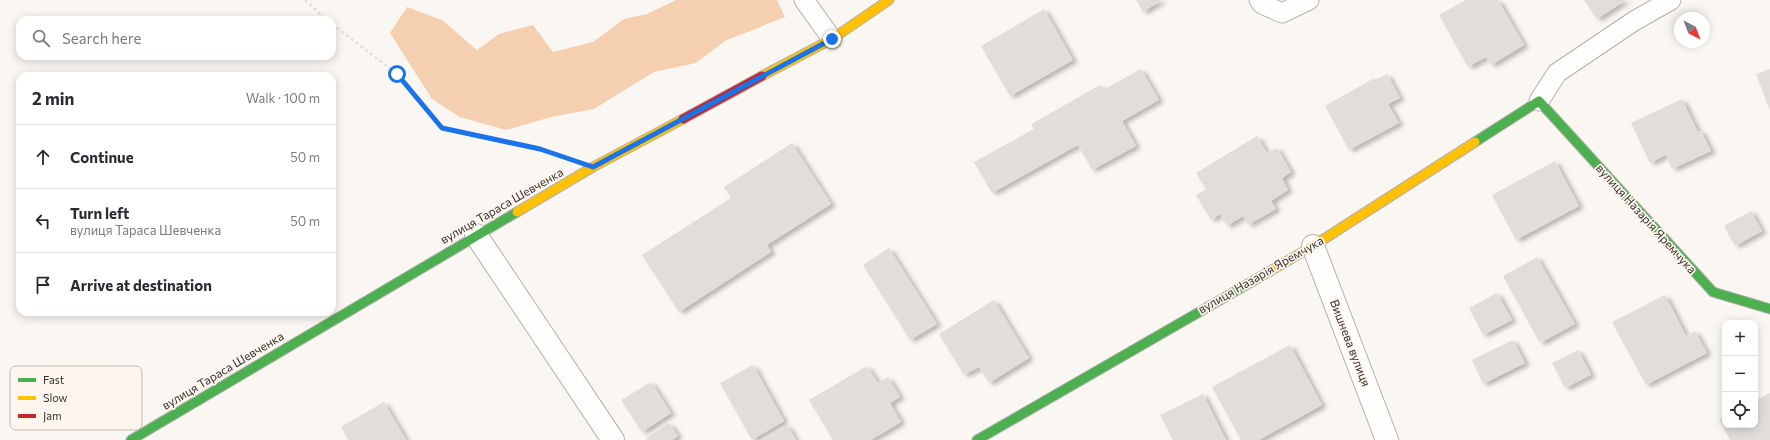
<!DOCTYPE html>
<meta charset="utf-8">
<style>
:root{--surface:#fff;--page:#f2f2f3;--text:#2b2b33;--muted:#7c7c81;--line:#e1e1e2}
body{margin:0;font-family:Commissioner,sans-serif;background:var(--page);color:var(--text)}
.controls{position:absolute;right:12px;bottom:12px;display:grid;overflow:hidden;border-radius:8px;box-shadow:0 2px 10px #0003}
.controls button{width:36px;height:36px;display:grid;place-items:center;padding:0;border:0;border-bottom:1px solid var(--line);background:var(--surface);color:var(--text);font:20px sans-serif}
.compass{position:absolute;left:1674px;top:12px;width:36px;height:36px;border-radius:50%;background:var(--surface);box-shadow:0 2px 10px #0003;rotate:138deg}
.stop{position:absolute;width:12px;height:12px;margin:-9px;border:3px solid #1a73e8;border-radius:50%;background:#fff}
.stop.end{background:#1a73e8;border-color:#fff;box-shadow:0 1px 4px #0008}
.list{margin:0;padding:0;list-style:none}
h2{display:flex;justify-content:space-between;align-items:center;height:52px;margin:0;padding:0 16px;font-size:17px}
h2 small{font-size:13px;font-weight:400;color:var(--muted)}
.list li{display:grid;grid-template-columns:26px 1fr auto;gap:12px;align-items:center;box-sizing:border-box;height:64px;padding:0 16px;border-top:1px solid var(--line)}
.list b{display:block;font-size:15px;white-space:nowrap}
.list p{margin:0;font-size:13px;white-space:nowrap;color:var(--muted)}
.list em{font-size:13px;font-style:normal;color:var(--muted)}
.icon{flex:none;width:22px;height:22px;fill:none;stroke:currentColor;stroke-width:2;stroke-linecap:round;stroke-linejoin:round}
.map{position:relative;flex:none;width:1770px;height:440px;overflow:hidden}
.search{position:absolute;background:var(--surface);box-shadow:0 2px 10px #0003;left:16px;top:16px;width:320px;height:44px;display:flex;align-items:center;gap:10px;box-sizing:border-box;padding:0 14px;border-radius:12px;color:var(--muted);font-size:15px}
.panel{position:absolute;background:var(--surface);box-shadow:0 2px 10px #0003;left:16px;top:72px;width:320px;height:244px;border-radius:12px}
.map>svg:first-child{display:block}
</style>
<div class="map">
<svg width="1770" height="440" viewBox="0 0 1770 440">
<defs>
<filter id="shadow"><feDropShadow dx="4.5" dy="2.5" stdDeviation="2" flood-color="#0004"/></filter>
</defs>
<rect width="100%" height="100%" fill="#faf6f2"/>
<!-- forest -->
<polygon fill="#f4d0b0" points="676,0 777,0 785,17 725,41 696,63 654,72 594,109 551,117 506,130 460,117 432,99 390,33 407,7 442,20 477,50 499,34 533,25 553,52 593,42 624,19 647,14"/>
<!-- building -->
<g fill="#e1dddb" filter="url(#shadow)">
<polygon points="1136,0 1162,0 1143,12"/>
<polygon points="1466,0 1498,0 1524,45 1491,65 1486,57 1468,67 1439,15"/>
<polygon points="1584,0 1626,0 1597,19"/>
<polygon points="1044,9 1073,60 1010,96 981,46"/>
<polygon points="1141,69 1159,100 1122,121 1136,146 1092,170 1078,145 992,193 974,162 1034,129 1031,124 1100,85 1103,90"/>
<polygon points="1770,69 1770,111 1756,74"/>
<polygon points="1387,74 1400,98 1388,104 1399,123 1349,150 1325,106 1374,78 1375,80"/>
<polygon points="1682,99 1698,132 1701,131 1711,151 1672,169 1666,155 1650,163 1631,123"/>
<polygon points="1257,136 1267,153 1277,148 1291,172 1282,178 1288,190 1271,201 1276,209 1248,225 1243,216 1227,226 1220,214 1211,220 1196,195 1206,189 1196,173"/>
<polygon points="792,143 831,204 767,245 771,252 679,312 642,255 731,198 724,187"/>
<polygon points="1555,161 1579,206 1516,240 1492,195"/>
<polygon points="1751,211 1762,231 1735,246 1724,226"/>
<polygon points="889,248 937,324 910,340 863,265"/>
<polygon points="1537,257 1575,324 1540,343 1503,276"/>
<polygon points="1497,293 1512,320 1483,335 1469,308"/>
<polygon points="1665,295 1686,336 1695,331 1707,353 1646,385 1612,322"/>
<polygon points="994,300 1029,358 989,383 979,367 964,375 939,334"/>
<polygon points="1513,340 1525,363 1483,384 1472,360"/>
<polygon points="1290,345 1322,405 1259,440 1241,440 1212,387"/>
<polygon points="1578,350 1591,375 1565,388 1552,363"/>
<polygon points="753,365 784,421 752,440 720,383"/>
<polygon points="867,366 878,383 888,377 900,397 890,403 901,422 871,440 833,440 809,400"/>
<polygon points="651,382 671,413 642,432 621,400"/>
<polygon points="1770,393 1770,440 1730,440 1719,419 1725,416 1725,425 1755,425 1755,401"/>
<polygon points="1203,394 1226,440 1173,440 1160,415"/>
<polygon points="384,402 406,440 348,440 341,427"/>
<polygon points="669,423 678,436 672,440 647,440 646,438"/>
<polygon points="787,425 796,440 761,440"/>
</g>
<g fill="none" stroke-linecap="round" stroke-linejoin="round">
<!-- lane casing -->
<g stroke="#b4b1ae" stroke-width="21">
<g id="lane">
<polyline points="804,0 832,39"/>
<polyline points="1259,0 1262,4 1282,13 1309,0"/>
<polyline points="1539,101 1557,73 1634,21 1671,0"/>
</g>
</g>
<!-- street casing -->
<g stroke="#b4b1ae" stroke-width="24">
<g id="street">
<polyline points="476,235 613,440"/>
<polyline points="1313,246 1387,440"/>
</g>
</g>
<!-- fast casing -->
<g stroke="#b4b1ae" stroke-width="11">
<g id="fast">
<polyline points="1475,142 1539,101 1713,292 1770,309"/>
<polyline points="131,440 517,212"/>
<polyline points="977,440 1260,277"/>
</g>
</g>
<!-- slow casing -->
<g stroke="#b4b1ae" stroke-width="11">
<g id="slow">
<polyline points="762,76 832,39 889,0"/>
<polyline points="517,212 593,167 683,119"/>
<polyline points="1260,277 1313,246 1475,142"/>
</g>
</g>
<!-- jam casing -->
<g stroke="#b4b1ae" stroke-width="11">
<polyline id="jam" points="683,119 762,76"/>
</g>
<!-- path -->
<g stroke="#e0dede" stroke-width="2.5" stroke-dasharray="3 3" stroke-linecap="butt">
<polyline points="305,0 327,20"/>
<polyline points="332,24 397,74 442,128 540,149 556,154"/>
</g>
<!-- lane -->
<use href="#lane" stroke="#fefefd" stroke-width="19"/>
<!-- street -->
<use href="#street" stroke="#fefefd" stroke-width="22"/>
<!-- fast -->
<use href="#fast" stroke="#4caf50" stroke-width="9"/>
<!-- slow -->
<use href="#slow" stroke="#ffc107" stroke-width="9"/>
<!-- jam -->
<use href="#jam" stroke="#c62828" stroke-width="9"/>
</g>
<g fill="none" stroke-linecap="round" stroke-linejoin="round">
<!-- route -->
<polyline stroke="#1a73e8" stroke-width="5" points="397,74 442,128 540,149 593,167 832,39"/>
</g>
<g text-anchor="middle" stroke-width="3.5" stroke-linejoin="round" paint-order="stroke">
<!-- street labels -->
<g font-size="12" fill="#363330" stroke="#fef5ee">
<text transform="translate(502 206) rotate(-30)" y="4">вулиця Тараса Шевченка</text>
<text transform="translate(1646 219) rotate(48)" y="4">вулиця Назарія Яремчука</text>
<text transform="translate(1261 275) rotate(-30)" y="4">вулиця Назарія Яремчука</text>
<text transform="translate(1350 343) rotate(69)" y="4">Вишнева вулиця</text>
<text transform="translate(223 371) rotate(-31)" y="4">вулиця Тараса Шевченка</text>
</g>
</g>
<!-- legend -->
<rect x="10" y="366" width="132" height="64" rx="6" fill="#fef5ee" stroke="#c2bbb5" stroke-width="1"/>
<rect x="18" y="378" width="18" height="4" fill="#4caf50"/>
<rect x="18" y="396" width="18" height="4" fill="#ffc107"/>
<rect x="18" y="414" width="18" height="4" fill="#c62828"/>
<g font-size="11" fill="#363330">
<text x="43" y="384">Fast</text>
<text x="43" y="402">Slow</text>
<text x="43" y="420">Jam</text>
</g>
</svg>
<div class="controls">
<button>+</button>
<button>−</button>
<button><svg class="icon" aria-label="locate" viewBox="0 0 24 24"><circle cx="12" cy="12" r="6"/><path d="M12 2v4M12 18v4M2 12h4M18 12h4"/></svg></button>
</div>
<svg class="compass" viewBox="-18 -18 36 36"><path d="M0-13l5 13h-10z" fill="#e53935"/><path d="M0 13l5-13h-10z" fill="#7c7c81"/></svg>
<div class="stop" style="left:397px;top:74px"></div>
<div class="stop end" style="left:832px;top:39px"></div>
<div class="search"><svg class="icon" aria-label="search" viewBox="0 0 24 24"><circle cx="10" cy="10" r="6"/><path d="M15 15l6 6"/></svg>Search here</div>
<section class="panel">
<h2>2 min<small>Walk · 100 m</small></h2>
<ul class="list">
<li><svg class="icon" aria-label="ahead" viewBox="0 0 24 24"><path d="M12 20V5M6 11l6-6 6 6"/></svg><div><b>Continue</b></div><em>50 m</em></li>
<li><svg class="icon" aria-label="left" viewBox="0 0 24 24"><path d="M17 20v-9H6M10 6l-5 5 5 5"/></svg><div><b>Turn left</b><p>вулиця Тараса Шевченка</p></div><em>50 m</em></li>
<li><svg class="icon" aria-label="arrive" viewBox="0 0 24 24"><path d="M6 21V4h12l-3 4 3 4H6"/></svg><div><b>Arrive at destination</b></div></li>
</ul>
</section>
</div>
